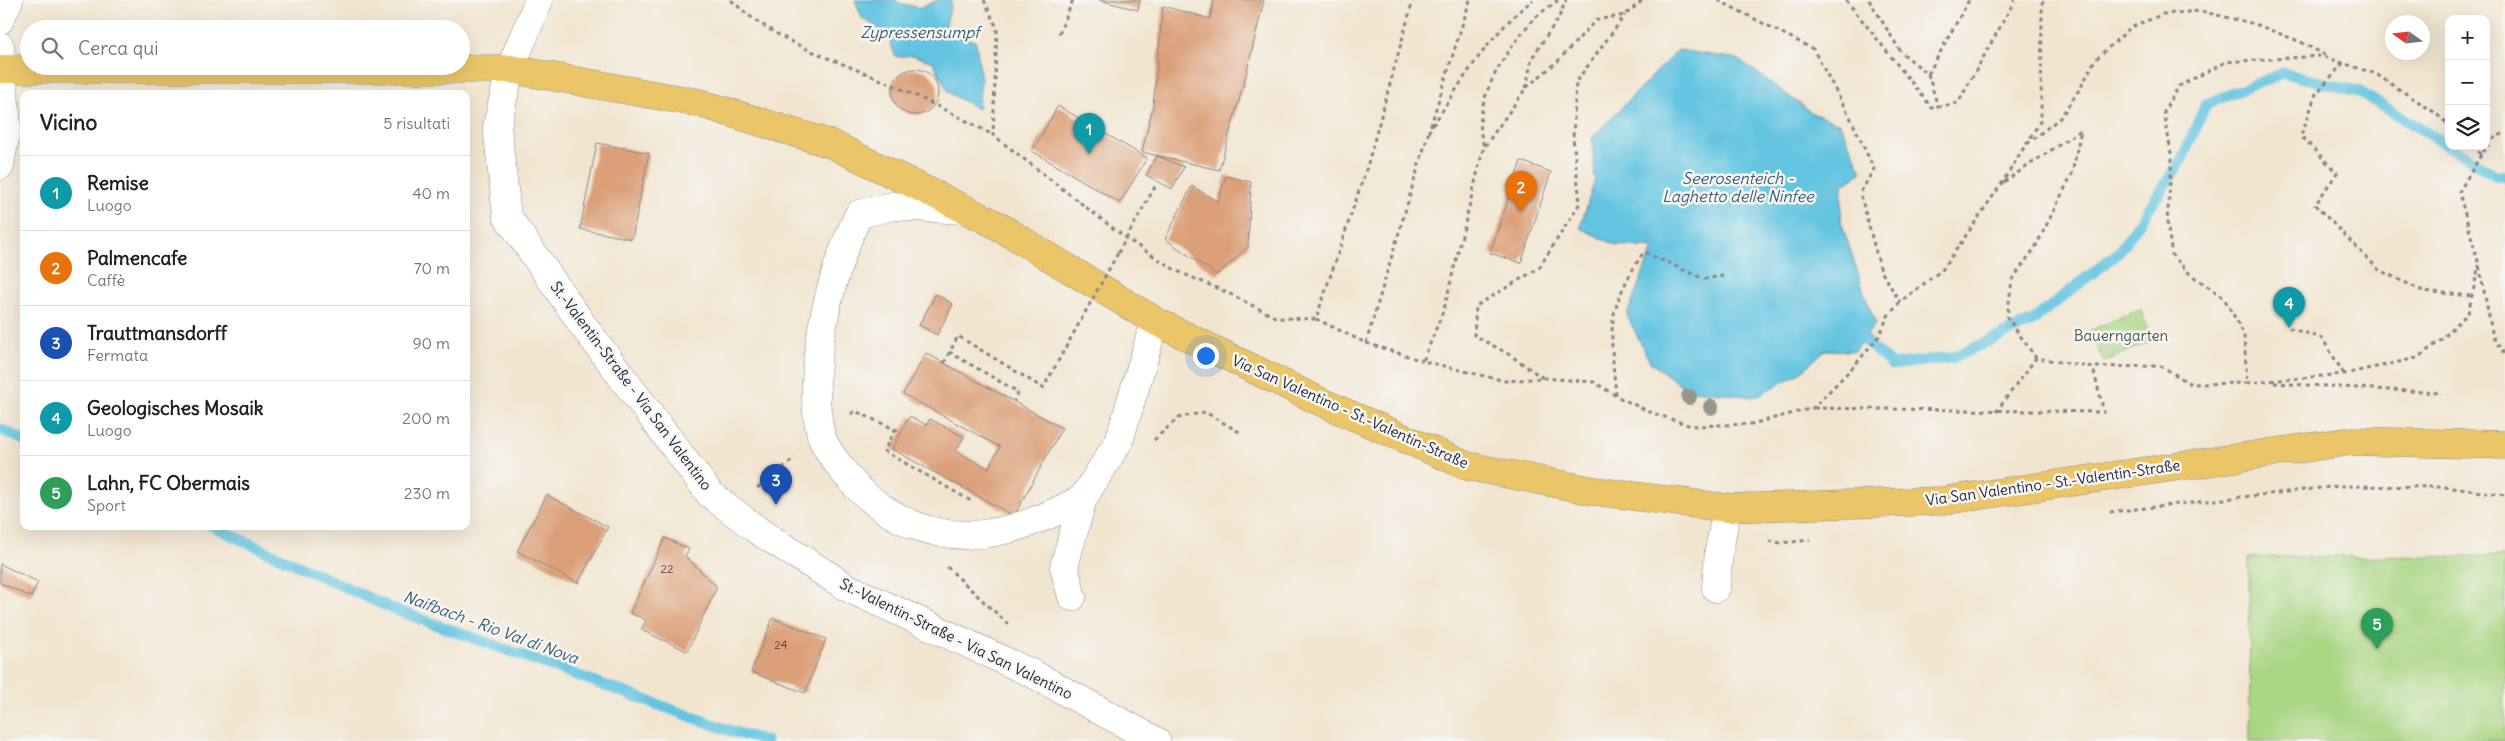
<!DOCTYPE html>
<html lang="it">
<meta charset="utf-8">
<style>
:root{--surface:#fff;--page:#f6f6f6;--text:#202124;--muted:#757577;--line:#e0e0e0;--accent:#db2777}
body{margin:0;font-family:Delius,sans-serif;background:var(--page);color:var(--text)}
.controls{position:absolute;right:15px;top:15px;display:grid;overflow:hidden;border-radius:10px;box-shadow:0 5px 20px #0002}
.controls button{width:45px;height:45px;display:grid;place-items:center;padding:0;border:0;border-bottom:1px solid var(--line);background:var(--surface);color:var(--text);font:25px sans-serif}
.compass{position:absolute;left:2385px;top:15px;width:45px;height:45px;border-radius:50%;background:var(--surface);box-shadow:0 5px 20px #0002;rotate:284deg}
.you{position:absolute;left:1205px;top:355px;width:18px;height:18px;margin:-12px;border:4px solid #fff;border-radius:50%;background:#1a73e8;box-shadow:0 0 0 8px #1a73e833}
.badge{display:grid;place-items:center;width:32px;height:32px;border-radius:50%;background:var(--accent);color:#fff;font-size:16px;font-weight:700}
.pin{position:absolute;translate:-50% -41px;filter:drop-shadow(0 1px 2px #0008)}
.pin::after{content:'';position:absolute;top:26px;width:18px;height:15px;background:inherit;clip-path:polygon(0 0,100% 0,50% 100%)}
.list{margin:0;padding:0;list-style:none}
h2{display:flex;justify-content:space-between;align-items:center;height:65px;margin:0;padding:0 20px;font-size:21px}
h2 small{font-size:16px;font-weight:400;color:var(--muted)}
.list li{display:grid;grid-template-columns:32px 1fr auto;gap:15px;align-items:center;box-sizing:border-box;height:75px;padding:0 20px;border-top:1px solid var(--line)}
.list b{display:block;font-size:19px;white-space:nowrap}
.list p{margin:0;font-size:16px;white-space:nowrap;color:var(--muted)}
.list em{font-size:16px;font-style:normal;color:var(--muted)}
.icon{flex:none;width:28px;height:28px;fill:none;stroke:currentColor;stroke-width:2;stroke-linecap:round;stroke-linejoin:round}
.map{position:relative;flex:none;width:2505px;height:741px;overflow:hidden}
.search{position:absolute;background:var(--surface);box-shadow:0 5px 20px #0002;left:20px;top:20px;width:450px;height:55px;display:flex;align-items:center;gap:12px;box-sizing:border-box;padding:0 18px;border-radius:28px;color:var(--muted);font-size:19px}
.panel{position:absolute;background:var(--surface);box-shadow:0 5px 20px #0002;left:20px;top:90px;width:450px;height:440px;border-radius:10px}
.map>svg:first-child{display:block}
</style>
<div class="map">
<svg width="2505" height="741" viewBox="0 0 2505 741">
<rect width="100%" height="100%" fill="#f6f6f2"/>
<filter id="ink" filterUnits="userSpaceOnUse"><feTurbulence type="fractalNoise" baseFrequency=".02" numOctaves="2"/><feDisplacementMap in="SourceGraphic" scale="10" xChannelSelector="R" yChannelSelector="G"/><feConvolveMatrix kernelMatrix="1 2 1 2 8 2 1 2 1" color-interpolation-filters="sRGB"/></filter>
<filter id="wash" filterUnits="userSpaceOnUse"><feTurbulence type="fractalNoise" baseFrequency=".0096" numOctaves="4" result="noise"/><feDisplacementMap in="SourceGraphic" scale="20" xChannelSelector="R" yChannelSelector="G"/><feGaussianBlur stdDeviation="1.12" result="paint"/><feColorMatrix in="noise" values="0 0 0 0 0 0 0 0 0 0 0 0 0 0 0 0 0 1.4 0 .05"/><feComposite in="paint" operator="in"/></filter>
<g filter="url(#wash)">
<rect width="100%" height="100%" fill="#f2e5d0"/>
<!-- green -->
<g fill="#a9d682" stroke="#667c5e">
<polygon points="2140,309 2153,340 2104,362 2089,331"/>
<polygon points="2505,556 2505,741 2250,741 2249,557"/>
</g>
<!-- water -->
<g fill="#63c4e1" stroke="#42738e">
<polygon points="855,0 896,0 898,3 921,8 938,0 952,0 945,29 976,42 981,81 978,109 949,93 933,62 912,55 896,57 886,33 862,18"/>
<polygon points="1678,50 1738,59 1812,113 1840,124 1862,172 1842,185 1841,221 1868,305 1876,323 1854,351 1825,350 1800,373 1754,397 1686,389 1650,362 1627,315 1653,248 1616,245 1580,228 1595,180 1592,138"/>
</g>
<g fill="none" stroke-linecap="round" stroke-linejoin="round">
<!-- stream -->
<g stroke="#63c4e1" stroke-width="11">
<polyline points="2449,146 2495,175 2505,176"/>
<polyline points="1863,339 1892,365 1954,357 2032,321 2119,252 2180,163 2206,104 2283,73 2358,91 2449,146"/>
<polyline points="0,429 24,440"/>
<polyline points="212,526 393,609 734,732 766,741"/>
</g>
</g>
<g id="blocks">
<!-- building -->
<g fill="#dca079">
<polygon points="1099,0 1140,0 1138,10"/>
<polygon points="1214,0 1264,0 1244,83 1219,170 1142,152 1153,106 1163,6 1210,19"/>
<circle cx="915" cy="92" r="23"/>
<polygon points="1058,106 1147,158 1120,203 1032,151"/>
<polygon points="597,143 649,153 632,239 580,229"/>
<polygon points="1157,156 1184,167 1172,189 1146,175"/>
<polygon points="1521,161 1551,172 1521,263 1490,253"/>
<polygon points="1226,176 1251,182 1248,247 1217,275 1165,239 1192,186 1218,202"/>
<polygon points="936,294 953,304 937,335 919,325"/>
<polygon points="926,353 1062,428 1014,516 892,449 910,416 926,425 930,419 964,437 956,451 988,468 1000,447 903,394"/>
<polygon points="547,495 608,527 578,583 517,551"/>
<polygon points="665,538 689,549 685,556 717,587 687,651 641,630 646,620 630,613"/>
<polygon points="0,564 38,582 31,597 0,583"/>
<polygon points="773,618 826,639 805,693 751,672"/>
</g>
</g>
</g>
<g filter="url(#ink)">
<use href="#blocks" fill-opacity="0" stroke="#8a8486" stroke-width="1"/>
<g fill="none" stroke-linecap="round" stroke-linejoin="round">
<!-- minor casing -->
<g stroke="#8a8486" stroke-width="29">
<g id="minor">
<polyline points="539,0 510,69 497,126 507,216 582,324 710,494 760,532 848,588 1033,674 1156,741"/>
<polyline points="0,20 9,0"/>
<polyline points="0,46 7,126 0,166"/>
<path d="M966 210 893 206 859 214C830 274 805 369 821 435 824 448 850 481 860 490 931 556 1005 541 1083 498"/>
<polyline points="1716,588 1719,551 1727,508"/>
<polyline points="1072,597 1064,567 1083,498 1119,441 1155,321"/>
</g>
</g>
<!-- major casing -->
<g stroke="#8a8486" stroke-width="29">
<polyline id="major" points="0,69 510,69 699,103 831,144 995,224 1155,321 1319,401 1467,466 1594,491 1727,508 1941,501 2352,441 2505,445"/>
</g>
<!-- path -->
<g stroke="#8a8486" stroke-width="3" stroke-dasharray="4 4" stroke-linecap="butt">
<path d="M731 0C776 43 830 57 886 82 922 98 958 116 993 135"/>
<polyline points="984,0 997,28 993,135 1127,239 1177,271 1226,292 1277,318 1316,319 1367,167 1413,0"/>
<path d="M1470 0 1429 131C1460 85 1488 34 1533 0"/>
<path d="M1558 0C1550 7 1539 13 1531 22 1505 53 1469 104 1484 146L1444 309 1423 361 1505 381 1544 378 1594 382 1616 396 1650 412 1691 426 1751 424 1813 408 1854 366 1879 336 1888 316 1900 302 1943 269 2002 183 2041 120 2042 3 2044 0"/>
<polyline points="1718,0 1813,49 1850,117 1874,169 1860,193 1881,271 1900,302"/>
<polyline points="1846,0 1932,108 1958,103 2015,0"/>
<polyline points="1869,0 1901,52 1928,74 1969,0"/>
<polyline points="1059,34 1073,0"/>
<polyline points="2343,63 2316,94 2301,136 2337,173 2315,205 2379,270 2423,291 2472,296"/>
<polyline points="1928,74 1938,107"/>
<polyline points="1526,88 1532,58 1559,17 1566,0"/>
<polyline points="2027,144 2060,118 2081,87 2095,60 2130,28 2163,14 2200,11 2255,24 2301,42 2325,55"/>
<polyline points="1485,146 1526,88 1558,61 1596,20 1625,15 1643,0"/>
<polyline points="2472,146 2481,155 2494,138 2505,133"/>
<polyline points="2481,155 2459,192 2479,265 2493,337 2505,355"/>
<polyline points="2004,182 2081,130 2072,174 2036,246 2012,280 2007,317 2036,358 2093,367 2161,366 2191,384 2247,383 2244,334 2224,298 2190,274 2172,255 2167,222 2172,159 2164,111 2179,86 2226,62 2322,56 2376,74 2434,112 2449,125"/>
<polyline points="1118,253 1156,185"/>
<polyline points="1316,319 1366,343 1423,361"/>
<polyline points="2289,328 2322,338 2344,374"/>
<polyline points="1366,343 1429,131"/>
<polyline points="949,352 1018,392 1014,401"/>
<polyline points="944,363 958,336 1043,388 1046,383"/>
<polyline points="1543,378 1510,355 1474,335 1476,306 1539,268 1580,203 1573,138 1576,82 1625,15"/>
<polyline points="2247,383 2344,374 2417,358 2440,341 2468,313 2479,265"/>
<polyline points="2274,383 2442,393"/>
<path d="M1616 395C1614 369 1609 340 1614 314 1619 293 1632 269 1644 252L1704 279 1723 276"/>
<polyline points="1814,408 2104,412 2093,368"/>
<polyline points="1996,412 2036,358"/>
<polyline points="851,414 855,411 901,432"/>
<polyline points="895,429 884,451 971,501"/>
<polyline points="1154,440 1178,418 1205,412 1241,433"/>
<polyline points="757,488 795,458"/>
<polyline points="2110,512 2339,486 2445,487 2505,495"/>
<polyline points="1769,541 1781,543 1810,540"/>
<polyline points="947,567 1010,626"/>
</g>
<!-- minor -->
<use href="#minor" stroke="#fff" stroke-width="28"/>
<!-- major -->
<use href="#major" stroke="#ebc669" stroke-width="28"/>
<!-- path-bridge -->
<polyline stroke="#8a8486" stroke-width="3" stroke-dasharray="4 4" stroke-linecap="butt" points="1046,383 1118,253"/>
</g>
<!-- trees -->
<g fill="#96978a">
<circle cx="1689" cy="397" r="8"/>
<circle cx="1711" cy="407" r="8"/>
</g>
</g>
<g text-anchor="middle" stroke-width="5" stroke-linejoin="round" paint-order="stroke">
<!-- number labels -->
<g font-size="12" fill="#50424a">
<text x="667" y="573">22</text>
<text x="781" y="649">24</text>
</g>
<!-- park labels -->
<g font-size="15" fill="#4a5850" stroke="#f6f6f2">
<text x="2121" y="341">Bauerngarten</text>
</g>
<!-- street labels -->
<g font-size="15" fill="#22223b" stroke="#f6f6f2">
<text transform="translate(631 386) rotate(53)" y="5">St.-Valentin-Straße - Via San Valentino</text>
<text transform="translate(1350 412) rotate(24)" y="5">Via San Valentino - St.-Valentin-Straße</text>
<text transform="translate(2053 483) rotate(-8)" y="5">Via San Valentino - St.-Valentin-Straße</text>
<text transform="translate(956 639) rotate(26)" y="5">St.-Valentin-Straße - Via San Valentino</text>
</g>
<!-- water labels -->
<g font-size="16" font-style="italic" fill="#395b75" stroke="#f6f6f2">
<text x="920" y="38">Zypressensumpf</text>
<text x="1738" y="184">Seerosenteich -<tspan x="1738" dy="18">Laghetto delle Ninfee</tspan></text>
<text transform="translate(491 627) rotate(20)" y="6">Naifbach - Rio Val di Nova</text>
</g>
</g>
</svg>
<div class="controls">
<button>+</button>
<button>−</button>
<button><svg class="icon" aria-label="layers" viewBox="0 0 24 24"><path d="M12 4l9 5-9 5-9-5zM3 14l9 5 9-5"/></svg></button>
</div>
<svg class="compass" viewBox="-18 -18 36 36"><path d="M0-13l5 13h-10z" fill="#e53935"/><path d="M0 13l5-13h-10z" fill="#757577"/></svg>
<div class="you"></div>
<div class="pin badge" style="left:1089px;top:154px;background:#0f9aa8">1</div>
<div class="pin badge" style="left:1521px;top:212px;background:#e8710a">2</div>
<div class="pin badge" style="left:776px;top:505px;background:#1a4fb4">3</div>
<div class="pin badge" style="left:2289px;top:328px;background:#0f9aa8">4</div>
<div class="pin badge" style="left:2377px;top:649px;background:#2e9e5b">5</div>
<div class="search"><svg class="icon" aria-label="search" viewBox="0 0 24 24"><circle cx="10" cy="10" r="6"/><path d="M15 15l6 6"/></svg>Cerca qui</div>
<section class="panel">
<h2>Vicino<small>5 risultati</small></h2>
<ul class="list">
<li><span class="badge" style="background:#0f9aa8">1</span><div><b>Remise</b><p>Luogo</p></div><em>40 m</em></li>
<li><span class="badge" style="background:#e8710a">2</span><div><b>Palmencafe</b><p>Caffè</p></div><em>70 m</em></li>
<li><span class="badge" style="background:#1a4fb4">3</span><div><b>Trauttmansdorff</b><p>Fermata</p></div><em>90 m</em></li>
<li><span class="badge" style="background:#0f9aa8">4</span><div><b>Geologisches Mosaik</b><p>Luogo</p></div><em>200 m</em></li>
<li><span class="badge" style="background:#2e9e5b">5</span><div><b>Lahn, FC Obermais</b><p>Sport</p></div><em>230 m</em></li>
</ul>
</section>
</div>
